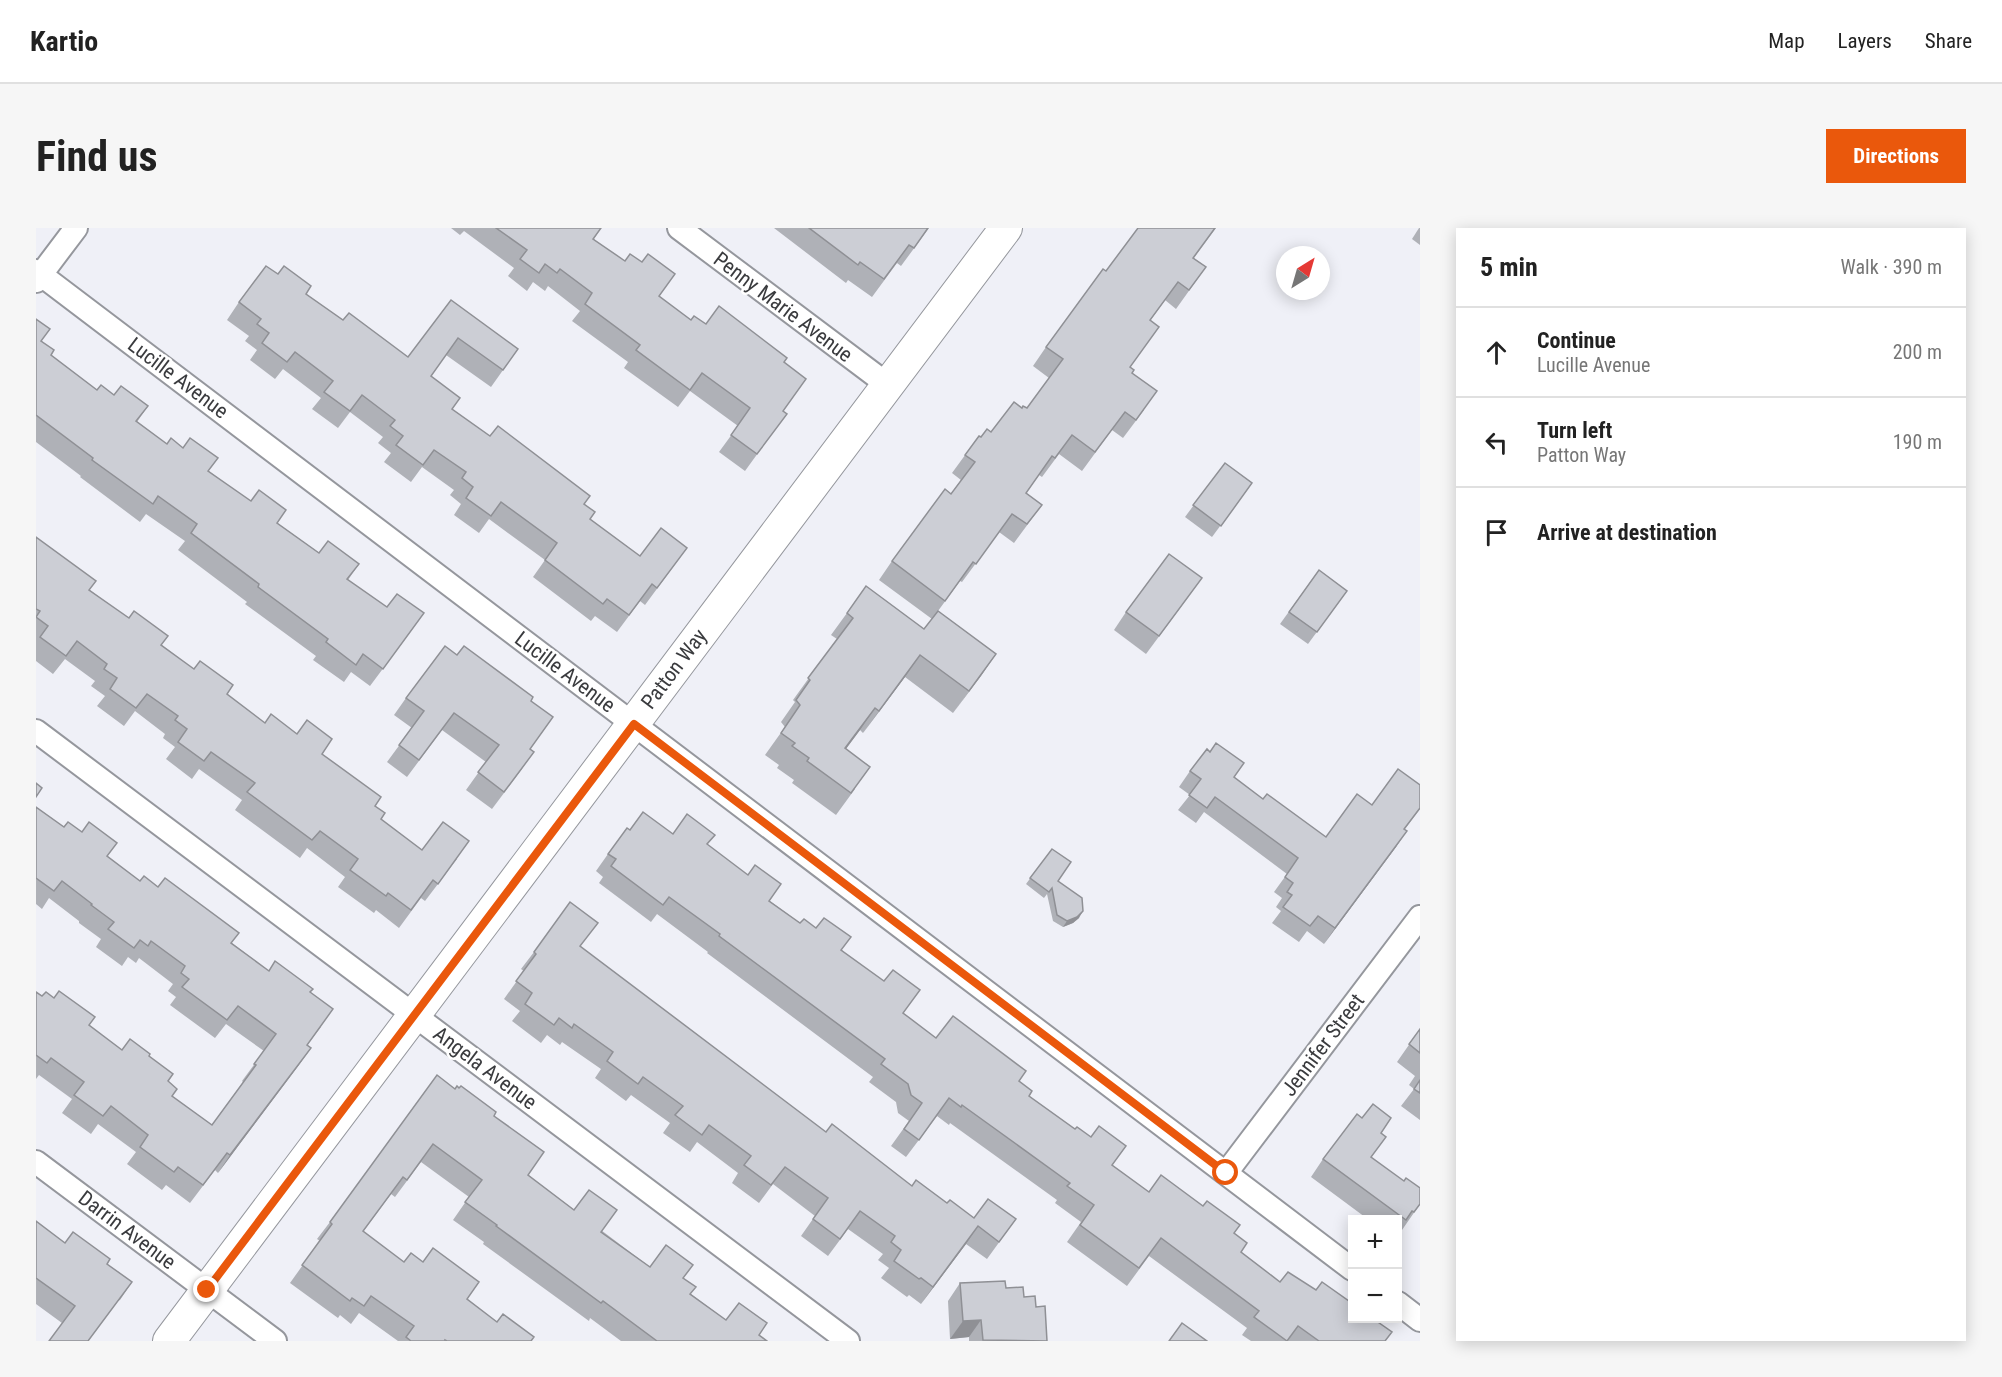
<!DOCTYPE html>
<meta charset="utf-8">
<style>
:root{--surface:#fff;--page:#f6f6f6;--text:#222;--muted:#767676;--line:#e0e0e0;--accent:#ea580c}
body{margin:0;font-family:"Roboto Condensed",sans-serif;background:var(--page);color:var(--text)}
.controls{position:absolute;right:18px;bottom:18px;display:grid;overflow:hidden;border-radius:0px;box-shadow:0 3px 15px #0003}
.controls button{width:54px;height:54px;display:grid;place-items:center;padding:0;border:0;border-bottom:2px solid var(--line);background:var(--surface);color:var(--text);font:30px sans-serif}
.compass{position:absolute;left:1240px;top:18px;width:54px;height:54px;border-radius:50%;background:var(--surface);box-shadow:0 3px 15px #0003;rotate:37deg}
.stop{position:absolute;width:18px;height:18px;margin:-14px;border:4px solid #ea580c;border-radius:50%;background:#fff}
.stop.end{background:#ea580c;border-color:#fff;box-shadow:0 2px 6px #0008}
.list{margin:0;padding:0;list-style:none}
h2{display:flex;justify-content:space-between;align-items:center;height:78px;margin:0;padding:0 24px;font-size:26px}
h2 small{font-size:20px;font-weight:400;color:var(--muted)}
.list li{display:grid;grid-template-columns:39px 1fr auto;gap:18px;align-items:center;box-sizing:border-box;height:90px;padding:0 24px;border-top:2px solid var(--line)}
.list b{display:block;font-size:22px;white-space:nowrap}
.list p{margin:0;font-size:20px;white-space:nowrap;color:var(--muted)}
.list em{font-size:20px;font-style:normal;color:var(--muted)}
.icon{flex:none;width:33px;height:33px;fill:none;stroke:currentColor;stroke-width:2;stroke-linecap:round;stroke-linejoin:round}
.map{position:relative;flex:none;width:1384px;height:1113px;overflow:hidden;border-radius:0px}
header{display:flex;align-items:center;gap:36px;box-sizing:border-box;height:84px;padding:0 30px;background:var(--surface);border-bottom:2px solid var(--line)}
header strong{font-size:28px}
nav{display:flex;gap:33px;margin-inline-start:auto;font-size:21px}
.intro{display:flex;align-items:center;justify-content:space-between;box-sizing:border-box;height:144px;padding:0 36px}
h1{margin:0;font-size:42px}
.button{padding:15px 27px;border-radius:0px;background:var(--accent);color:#fff;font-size:21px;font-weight:700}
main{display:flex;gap:36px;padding:0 36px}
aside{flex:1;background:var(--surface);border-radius:0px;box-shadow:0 3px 15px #0003}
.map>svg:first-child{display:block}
</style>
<header>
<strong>Kartio</strong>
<nav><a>Map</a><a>Layers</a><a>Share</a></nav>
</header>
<div class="intro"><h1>Find us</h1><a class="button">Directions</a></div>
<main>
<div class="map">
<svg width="1384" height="1113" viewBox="0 0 1384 1113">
<rect width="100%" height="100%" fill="#eff0f7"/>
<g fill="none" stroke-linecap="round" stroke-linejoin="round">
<!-- street casing -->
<g stroke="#95979d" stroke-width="26">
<g id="street">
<polyline points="643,0 852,157"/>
<polyline points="0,43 1316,1041"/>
<polyline points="0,53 40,0"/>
<polyline points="0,503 812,1113"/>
<polyline points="0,934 239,1113"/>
<polyline points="1190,945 1384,689"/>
<polyline points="1362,1075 1384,1092"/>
</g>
</g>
<!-- secondary casing -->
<g stroke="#95979d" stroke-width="34">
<polyline id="secondary" points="133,1113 970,0"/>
</g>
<!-- street -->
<use href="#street" stroke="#fff" stroke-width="22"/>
<!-- secondary -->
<use href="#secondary" stroke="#fff" stroke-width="32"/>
</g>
<!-- wall -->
<g fill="#afb1b7">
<polygon points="415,0 565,0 558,11 623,68 655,92 670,96 748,134 747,183 738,203 709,243 683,224 702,198 654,163 642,179 588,140 592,134 536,93 544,83 512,58 509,63 497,54 491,63 472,48 478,40 428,3 424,7"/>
<polygon points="738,0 893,0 865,38 861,35 836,69 812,52 810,55"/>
<polygon points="1102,0 1180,0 1158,30 1170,39 1140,81 1129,72 1114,93 1094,140 1108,182 1087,210 1076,202 1046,243 1023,226 1006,249 1003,247 990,265 1006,277 978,315 963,304 926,354 924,353 902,383 960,426 917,485 869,449 827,505 824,502 810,521 819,561 800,587 756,555 758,552 741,540 743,537 729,527 749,499 745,494 759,474 757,472 801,411 795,407 811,385 888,401 896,391 843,352 856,333 915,266 925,252 916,245 943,208 945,209 955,204 986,180 991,180 1013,150 997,138 1010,119 1070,43"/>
<polygon points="1383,0 1384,0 1384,17 1376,11"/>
<polygon points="270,66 307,92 372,129 415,72 482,121 455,159 410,127 395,148 416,181 548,276 554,291 604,328 651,320 609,377 604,373 581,404 559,388 555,393 497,349 509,332 453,291 443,305 418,287 425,276 414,267 418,262 386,239 375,254 348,234 355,225 342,215 347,209 314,184 302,200 276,181 285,170 247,141 239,151 214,132 221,122 209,113 213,108 191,92 203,74"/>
<polygon points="0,91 6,113 15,127 61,162 112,178 101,194 131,216 173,243 241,295 283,325 323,336 312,352 375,403 334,458 315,444 308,454 277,432 280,428 209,376 211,374 142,322 149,313 110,286 104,294 44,249 45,248 0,214"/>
<polygon points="1189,235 1216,255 1176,309 1149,289"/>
<polygon points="0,309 54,362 126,417 229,495 286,526 339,578 345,591 386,622 421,631 389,673 385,670 363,700 340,682 338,685 302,659 309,649 271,620 264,630 199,582 206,572 163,541 156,551 130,531 139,519 127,510 129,506 99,483 88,498 61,478 69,468 55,458 59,453 29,431 17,446 0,433"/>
<polygon points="1283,342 1311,363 1272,416 1244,396"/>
<polygon points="1153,368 1110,426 1078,402 1090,384"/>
<polygon points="421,427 495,473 494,521 486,541 456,581 430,562 450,534 406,502 371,549 351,534 376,500 358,487 370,470"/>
<polygon points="1154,543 1198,549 1227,571 1290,609 1336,577 1384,557 1384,581 1369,601 1360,619 1288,716 1271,703 1263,714 1236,695 1245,683 1240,679 1246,670 1238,664 1251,646 1168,584 1160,595 1142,582 1154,567 1143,559"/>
<polygon points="0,579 28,599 71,628 104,653 196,715 233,743 274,764 285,799 271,817 275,820 182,945 179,942 154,975 130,957 126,962 91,936 100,924 62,896 55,906 26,885 36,871 3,847 0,851 0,764 53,798 86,822 113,828 132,853 136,868 176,897 207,854 206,853 228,823 190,796 179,810 134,777 140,769 132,763 137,756 103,730 100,735 92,729 86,738 60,719 65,711 43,695 43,693 13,670 6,681 0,676"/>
<polygon points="594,602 637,606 672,617 734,673 764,695 806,722 867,786 900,810 983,853 993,868 1076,937 1113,964 1198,1006 1205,1024 1244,1054 1349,1113 1215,1113 1206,1107 1211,1100 1113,1028 1091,1058 1031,1014 1045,994 1019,975 1021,972 914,895 913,897 901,888 870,929 855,918 873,893 862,885 860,874 833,854 837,849 671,725 672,724 621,686 615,694 563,655 567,649 560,643 572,626"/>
<polygon points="1016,621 1022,653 1043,690 1037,695 1027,699 1017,693 1011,666 1008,670 990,656"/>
<polygon points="545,719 790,904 876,958 911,975 938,990 980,991 951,1031 930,1016 885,1076 873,1067 871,1069 845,1050 853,1040 842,1032 847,1026 812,1001 792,1028 765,1008 779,988 737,956 723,975 696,955 702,945 661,914 654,924 627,905 634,895 595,867 590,873 559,850 565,841 526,814 524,817 511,807 505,815 476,793 484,783 468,771 488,743 485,741 498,724"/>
<polygon points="1384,801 1384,892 1365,878 1378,861 1373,857 1379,848 1361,834"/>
<polygon points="419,861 458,888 492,947 614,1039 648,1050 655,1066 690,1092 723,1107 731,1113 585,1113 554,1090 553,1093 447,1016 448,1014 417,992 433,969 385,934 359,969 355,966 327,1004 368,1034 431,1071 461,1094 495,1113 362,1113 323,1085 315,1096 304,1087 302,1090 254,1055 284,1013 281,1011 294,994"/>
<polygon points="1345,905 1335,929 1384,976 1366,1002 1364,1000 1362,1004 1362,992 1333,992 1275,949 1287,931"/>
<polygon points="0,993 29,1015 71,1036 96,1054 84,1072 26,1095 0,1076"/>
<polygon points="924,1055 970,1060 988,1069 1000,1079 1011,1113 933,1113 933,1109 914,1111 912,1073"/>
</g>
<!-- shaded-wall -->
<g fill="#8f9095">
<polygon points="960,426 945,448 917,485 933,463"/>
<polygon points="884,427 869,449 827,505 843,483"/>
<polygon points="839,480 824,502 794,542 809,520"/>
<polygon points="1371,603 1360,619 1288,716 1299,700"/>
<polygon points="1047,683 1043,690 1037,695 1027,699 1031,693"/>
<polygon points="275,820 263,837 182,945 194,927"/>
<polygon points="942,998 930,1016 885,1076 897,1059"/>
<polygon points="945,1092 933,1109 914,1111 927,1093"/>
</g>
<!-- building -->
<g fill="#ccced5" stroke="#8f9095" stroke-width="1.5">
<polygon points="460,0 565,0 557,11 589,33 594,26 606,34 612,26 639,46 623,68 655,92 658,88 670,96 683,78 751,130 748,134 770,151 747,183 751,186 721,226 695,207 714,180 666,145 654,162 600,122 604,117 549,76 556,65 524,41 521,45 509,36 503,45 484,31 491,22"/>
<polygon points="773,0 892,0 878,20 873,17 848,51 824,34 822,37"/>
<polygon points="1102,0 1179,0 1157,30 1170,39 1153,62 1142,54 1114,92 1123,99 1094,139 1098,142 1096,145 1121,163 1100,192 1089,184 1059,224 1036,207 1019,230 1016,228 990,265 1006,277 991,296 976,286 940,336 937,334 909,373 856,333 909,261 915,266 939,234 929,227 943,208 945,209 951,201 955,204 978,174 986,180 987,178 991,180 1027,131 1010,119 1067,41 1070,43"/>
<polygon points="230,38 242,46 248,38 275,58 270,66 307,92 313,85 372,129 415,72 482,121 467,142 422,110 395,148 424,170 416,181 454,208 462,198 554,268 548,276 559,284 554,291 604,328 625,300 651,320 621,360 616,356 593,387 571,371 567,376 509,332 521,315 465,274 455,288 430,270 437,259 426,250 430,244 398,222 387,237 360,217 367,208 354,198 359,192 326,167 314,183 288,164 297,153 259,124 251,134 226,115 233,105 221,96 225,91 203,74"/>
<polygon points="0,91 14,101 5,113 18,122 15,127 61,162 65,157 78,167 85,158 112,178 100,193 131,216 135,210 147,220 154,210 182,230 172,243 215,273 223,262 250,282 241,295 283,325 292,313 323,336 311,351 351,379 361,366 388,385 347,441 327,426 320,437 290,414 292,411 222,359 223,356 155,305 161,296 122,268 117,276 56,232 57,230 0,187"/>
<polygon points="1189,235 1216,255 1185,298 1157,277"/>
<polygon points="0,309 60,353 53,362 93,390 98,383 132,408 125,417 158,441 164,433 197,457 191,466 229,495 235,486 261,506 271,492 296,511 286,526 345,569 339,578 349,585 345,591 386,622 407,594 433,613 402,656 397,652 375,682 352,665 350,668 314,642 322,631 284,603 276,612 211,564 219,555 175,524 168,533 142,514 151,501 139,492 142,488 111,466 100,480 74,461 81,450 68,441 71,436 41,413 30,428 4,409 12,398 0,389 4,383 0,381"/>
<polygon points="1133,326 1166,350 1123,408 1090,384"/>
<polygon points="1283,342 1311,363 1281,404 1253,384"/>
<polygon points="830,358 888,401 902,383 960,426 933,463 884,427 843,483 839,480 809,520 834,539 815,565 771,533 773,530 756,518 759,515 745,505 764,477 760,472 774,452 772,450 817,390 811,385"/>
<polygon points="409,418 421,427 428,418 497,469 495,473 517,489 494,521 498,524 468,564 442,544 463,517 418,485 383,532 363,517 388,483 370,470"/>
<polygon points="1180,515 1208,535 1198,549 1227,571 1231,566 1290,609 1321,566 1336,577 1362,541 1384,557 1384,580 1368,601 1371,603 1299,700 1282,688 1274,698 1247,679 1256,667 1251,664 1257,655 1249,649 1262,630 1179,569 1171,580 1153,567 1165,551 1154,543 1171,521 1174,524"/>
<polygon points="0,555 6,560 0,569"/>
<polygon points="0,579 28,599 32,594 46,604 53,594 81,615 71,628 104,653 108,648 122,659 129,650 203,705 195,715 233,743 239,733 277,761 274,764 297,781 271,817 275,820 194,927 191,925 167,957 142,939 138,944 104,919 112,907 75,878 67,888 38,867 48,854 15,830 11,835 0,827 0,764 6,768 10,764 18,770 23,763 59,789 53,797 86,822 94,811 114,826 113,828 137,846 132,853 141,861 136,868 176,897 220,837 218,836 240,806 202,778 191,792 146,759 153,751 145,745 149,738 115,713 112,718 104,712 98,720 72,701 78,694 55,677 56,676 26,653 18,663 0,650"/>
<polygon points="607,584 637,606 651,586 679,607 671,616 712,647 719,637 745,656 733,673 764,695 768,691 780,700 788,690 815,709 805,722 848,753 857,742 884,762 867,785 900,810 917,788 990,843 983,853 996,863 993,868 1039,901 1041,899 1055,909 1063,898 1090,918 1076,937 1113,964 1125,947 1167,978 1171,973 1204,997 1198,1005 1211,1015 1205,1024 1244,1054 1252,1044 1280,1062 1286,1054 1317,1076 1317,1090 1336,1090 1356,1104 1349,1113 1283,1113 1262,1098 1251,1113 1218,1089 1223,1083 1125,1010 1103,1040 1044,997 1058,977 1031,958 1034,955 926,877 925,879 913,870 883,912 868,901 886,875 875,867 872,856 845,836 849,831 683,708 684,706 633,669 627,677 575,638 580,631 572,626 591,600 594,602"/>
<polygon points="1016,621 1035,634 1022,653 1046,670 1047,683 1041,689 1031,693 1021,687 1016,660 1013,664 994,650"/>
<polygon points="534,674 562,695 544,718 790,904 796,896 876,958 880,952 911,975 914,972 938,990 952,971 980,991 963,1014 942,998 897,1059 885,1050 883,1051 858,1033 865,1022 855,1014 859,1008 824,983 804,1011 777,991 792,970 749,939 735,957 708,937 715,928 673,897 666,907 639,887 647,878 607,849 602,856 571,833 577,824 538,796 536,800 523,790 518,797 489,776 496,765 480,753 500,726 498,724"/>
<polygon points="1384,801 1384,825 1373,816"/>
<polygon points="401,847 419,861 421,858 423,860 425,858 460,884 458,888 508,924 492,947 538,982 553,962 581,982 565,1004 614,1039 630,1017 657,1037 647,1050 660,1059 654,1066 690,1092 703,1075 731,1095 723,1107 731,1113 621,1113 567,1073 565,1075 460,998 461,997 429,974 446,952 397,916 371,952 367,949 327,1003 368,1034 375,1025 387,1034 397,1020 443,1054 431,1071 461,1094 467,1086 498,1109 495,1113 411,1113 409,1112 409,1113 375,1113 370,1109 378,1098 335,1068 328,1078 316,1070 314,1073 266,1037 296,996 294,994"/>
<polygon points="1384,852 1384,865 1378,861"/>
<polygon points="1337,876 1355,890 1345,905 1350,909 1335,929 1368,953 1370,950 1384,960 1384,976 1378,984 1376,983 1370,992 1287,931 1321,886 1326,890"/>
<polygon points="0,993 29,1015 37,1004 74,1031 71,1036 96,1054 52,1113 13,1113 39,1078 0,1050"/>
<polygon points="969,1053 970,1060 987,1059 988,1069 999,1068 1000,1079 1009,1078 1011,1113 947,1112 945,1092 927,1093 924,1055"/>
<polygon points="1146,1095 1171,1113 1133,1113"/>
</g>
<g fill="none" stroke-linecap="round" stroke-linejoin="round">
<!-- route -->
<polyline stroke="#ea580c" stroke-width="8" points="171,1062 598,496 1190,945"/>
</g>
<g text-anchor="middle" stroke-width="5" stroke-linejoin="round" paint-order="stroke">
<!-- street labels -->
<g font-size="21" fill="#3a3b3e" stroke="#fff">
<text transform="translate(747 79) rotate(37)" y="7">Penny Marie Avenue</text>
<text transform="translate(142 150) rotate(37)" y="7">Lucille Avenue</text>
<text transform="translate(638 441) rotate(-53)" y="7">Patton Way</text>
<text transform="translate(529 444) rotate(37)" y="7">Lucille Avenue</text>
<text transform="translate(1287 817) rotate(-53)" y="7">Jennifer Street</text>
<text transform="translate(449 840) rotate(37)" y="7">Angela Avenue</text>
<text transform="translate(91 1002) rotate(37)" y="7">Darrin Avenue</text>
</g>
</g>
</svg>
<div class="controls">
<button>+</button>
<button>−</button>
</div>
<svg class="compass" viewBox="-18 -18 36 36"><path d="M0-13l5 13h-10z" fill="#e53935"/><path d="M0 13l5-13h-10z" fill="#767676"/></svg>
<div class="stop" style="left:1190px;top:945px"></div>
<div class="stop end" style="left:171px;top:1062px"></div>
</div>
<aside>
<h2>5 min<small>Walk · 390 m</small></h2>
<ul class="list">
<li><svg class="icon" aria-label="ahead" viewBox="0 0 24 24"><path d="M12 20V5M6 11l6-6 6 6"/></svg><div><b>Continue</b><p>Lucille Avenue</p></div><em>200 m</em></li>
<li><svg class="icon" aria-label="left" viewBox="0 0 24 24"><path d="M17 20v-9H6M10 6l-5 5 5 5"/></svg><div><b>Turn left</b><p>Patton Way</p></div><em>190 m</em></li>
<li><svg class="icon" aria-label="arrive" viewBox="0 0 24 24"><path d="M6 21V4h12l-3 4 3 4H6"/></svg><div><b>Arrive at destination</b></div></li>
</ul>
</aside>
</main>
